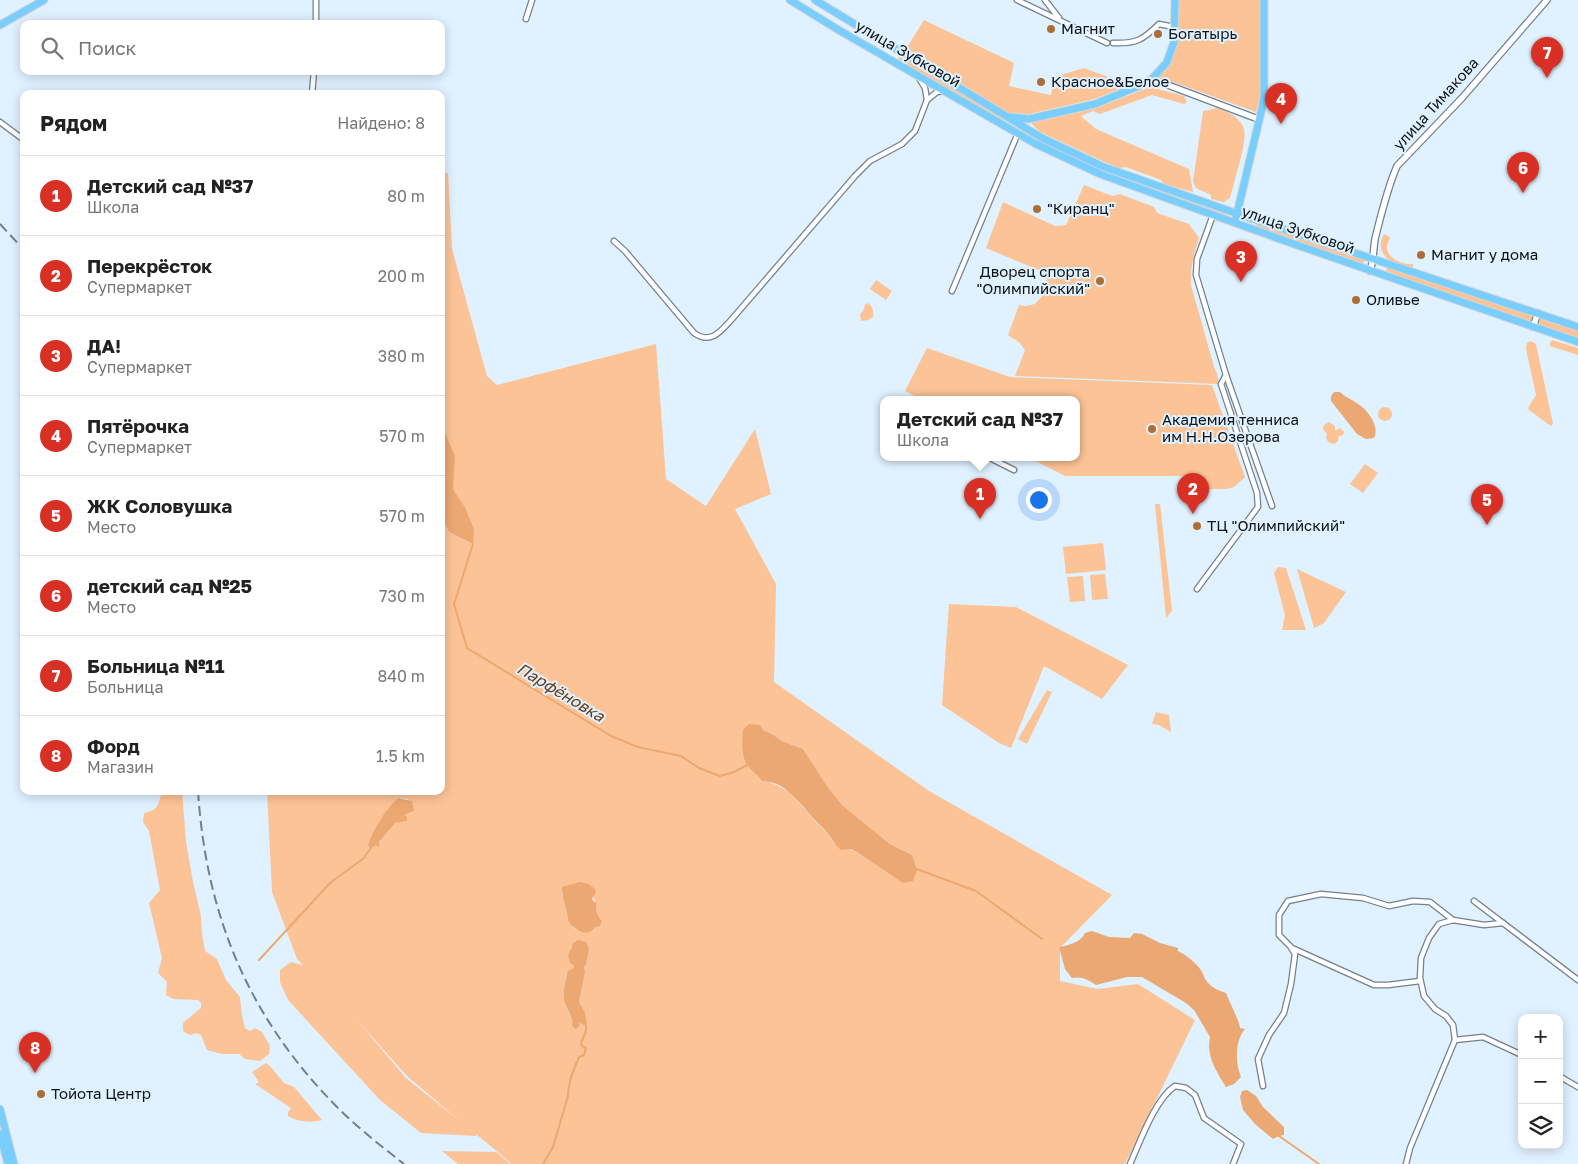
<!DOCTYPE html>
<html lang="ru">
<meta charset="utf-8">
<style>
:root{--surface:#fff;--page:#f6f6f6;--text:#222;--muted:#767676;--line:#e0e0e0;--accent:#d93025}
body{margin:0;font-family:"Golos Text",sans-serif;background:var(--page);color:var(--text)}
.controls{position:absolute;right:15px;bottom:15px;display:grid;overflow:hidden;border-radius:10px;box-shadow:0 2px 12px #0003}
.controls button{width:45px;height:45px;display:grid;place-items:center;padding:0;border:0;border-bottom:1px solid var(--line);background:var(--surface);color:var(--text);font:25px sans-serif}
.you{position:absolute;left:1038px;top:499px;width:18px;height:18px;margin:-12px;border:4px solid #fff;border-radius:50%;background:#1a73e8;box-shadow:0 0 0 8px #1a73e833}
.badge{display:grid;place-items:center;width:32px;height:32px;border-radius:50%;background:var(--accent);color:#fff;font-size:16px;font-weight:700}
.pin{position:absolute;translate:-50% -41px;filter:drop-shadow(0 1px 2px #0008)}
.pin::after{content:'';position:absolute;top:26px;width:18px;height:15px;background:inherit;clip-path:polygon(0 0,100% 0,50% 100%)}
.popup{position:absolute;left:880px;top:396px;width:200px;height:65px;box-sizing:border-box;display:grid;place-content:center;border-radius:10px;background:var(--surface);filter:drop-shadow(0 1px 4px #0005);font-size:16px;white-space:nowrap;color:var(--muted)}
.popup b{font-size:19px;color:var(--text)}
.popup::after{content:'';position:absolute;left:50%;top:100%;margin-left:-10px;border:10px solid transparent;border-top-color:var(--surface)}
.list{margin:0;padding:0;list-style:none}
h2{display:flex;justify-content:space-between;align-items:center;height:65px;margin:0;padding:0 20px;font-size:21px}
h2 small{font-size:16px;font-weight:400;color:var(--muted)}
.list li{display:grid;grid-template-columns:32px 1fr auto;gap:15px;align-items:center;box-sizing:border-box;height:80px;padding:0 20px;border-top:1px solid var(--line)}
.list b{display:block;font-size:19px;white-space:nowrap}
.list p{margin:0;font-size:16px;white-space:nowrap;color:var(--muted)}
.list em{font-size:16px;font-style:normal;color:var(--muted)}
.icon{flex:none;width:28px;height:28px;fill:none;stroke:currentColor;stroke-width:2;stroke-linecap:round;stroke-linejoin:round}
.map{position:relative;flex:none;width:1578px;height:1164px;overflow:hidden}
.search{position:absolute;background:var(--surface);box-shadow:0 2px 12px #0003;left:20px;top:20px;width:425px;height:55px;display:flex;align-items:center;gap:12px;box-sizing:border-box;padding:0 18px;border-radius:10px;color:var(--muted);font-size:19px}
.panel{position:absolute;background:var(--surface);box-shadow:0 2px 12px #0003;left:20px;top:90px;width:425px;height:705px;border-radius:10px}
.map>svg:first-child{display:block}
</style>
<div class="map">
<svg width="1578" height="1164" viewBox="0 0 1578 1164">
<rect width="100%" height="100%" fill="#e0f1ff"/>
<!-- green -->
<g fill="#fcc396" fill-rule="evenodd">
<polygon points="1179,0 1261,0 1261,97 1256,112 1159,77 1170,64 1178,43"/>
<polygon points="924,20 1014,63 1009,86 1051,95 1054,77 1084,68 1130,85 1094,99 1029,114 1008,113 906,49"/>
<polygon points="899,57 902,58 1006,120 1002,121 901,63 898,59"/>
<polygon points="1150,87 1184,96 1187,102 1184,104 1152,95 1100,114 1093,111 1081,116 1096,129 1189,169 1193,192 1164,184 1161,180 1126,167 1118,168 1040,132 1031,123 1097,108"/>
<path d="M1217 108C1228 112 1240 117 1244 129 1248 140 1233 185 1230 198L1224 202 1211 199V195L1196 188 1193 182 1203 111Z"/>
<polygon points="1028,133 1225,212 1224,214 1220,214 1097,170 1037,141 1028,136"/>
<path d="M441 173H448L452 249 487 376 497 385 656 344 666 479 706 506 755 429 771 494 735 509 776 584 774 682 929 791 1112 895 1060 948V981L1097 989 1138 984 1195 1020 1125 1164H512L476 1134V1136L421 1133 380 1100 288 1000 280 982V970L291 962 303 965 297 959 272 892 267 791H441V516L449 532 473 544 465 507 453 489V474L444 431 441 430ZM763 730 772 734 782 741 803 749 827 786 842 805 890 844 912 855 891 874 857 852 834 843 827 832 816 822 790 792 768 781H762L755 772 747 765ZM398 798 408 799 412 812 404 815 401 821 395 823 379 842 373 835 380 820 387 812 388 809ZM589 884 593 888C592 894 591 899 597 903 595 910 597 915 602 921L589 932H585L575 929 568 921 562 892ZM572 944 589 949 586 964 584 966 585 973 579 1002 582 1008 586 1026 573 1019 566 1007 564 987 566 975 574 968V966L570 963ZM356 1019 407 1076 461 1122 406 1078Z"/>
<path d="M1084 185 1112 196 1120 194 1154 207 1157 213 1189 224 1199 238C1194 254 1190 268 1191 285L1215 370 1217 373 1219 384 1015 376 1025 350 1020 343 1008 335 1019 305 1026 306 1035 304 1043 295 1048 274 986 248 1003 202 1055 226 1066 225Z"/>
<polygon points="1256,224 1364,259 1365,261 1362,264 1359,263 1256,227"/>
<path d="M1384 234 1390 237C1389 241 1386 245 1387 249 1389 260 1405 265 1413 264V267C1395 268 1372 254 1384 234Z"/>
<polygon points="1387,267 1390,267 1532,314 1534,317 1532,322 1529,323 1386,272"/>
<polygon points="876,280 892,291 886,300 870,289"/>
<path d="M867 303C873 306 874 311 873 317L868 320 861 321 860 314 863 311 865 305Z"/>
<polygon points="1543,318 1578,329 1578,340 1538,325 1540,319"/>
<polygon points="1552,340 1578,348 1578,355 1550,346 1550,343"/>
<polygon points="1531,341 1536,344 1553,424 1551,426 1529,410 1528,408 1536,395 1526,349 1527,343"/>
<polygon points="927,348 1010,377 1212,385 1245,477 1234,487 1226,489 1185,489 1185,476 1065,476 1030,458 1076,458 1076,400 923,400 905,391"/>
<circle cx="1385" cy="414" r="7"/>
<polygon points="1329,422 1335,426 1335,431 1340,428 1344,432 1343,435 1339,436 1338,441 1334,444 1328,442 1326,438 1327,434 1323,429 1324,425"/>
<polygon points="1365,464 1378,473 1363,493 1350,484"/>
<polygon points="1155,504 1160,504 1172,611 1166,618"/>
<polygon points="1103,543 1106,570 1066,574 1063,547"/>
<polygon points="1278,567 1286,568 1306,630 1282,630 1285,615 1274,573"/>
<polygon points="1297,569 1346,592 1324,623 1314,628"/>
<polygon points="1105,574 1108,599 1092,600 1090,575"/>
<polygon points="1083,576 1085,601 1070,602 1067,577"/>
<polygon points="949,604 1016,607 1128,665 1102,699 1044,666 1011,748 999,743 942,705"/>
<polygon points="1047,690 1052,692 1027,744 1018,739"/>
<polygon points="1156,712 1169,715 1171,732 1159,725 1152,724"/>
<path d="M162 791H182L186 842 193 882 201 916 202 934 205 951 217 959 226 980 240 997 242 1016 245 1028 250 1031 255 1028 262 1032 270 1046 269 1054 260 1061 245 1059 239 1054H222L207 1050 201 1035 196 1033 190 1035 183 1031V1023L201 1008V1003L198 1000 173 999 166 995 167 982 158 973 162 958 149 903 160 890 149 831 143 822 144 813C159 810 158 805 162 791Z"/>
<path d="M266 1063 270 1066 284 1083 294 1087 322 1120C312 1123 297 1122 288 1116V1112L291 1108 255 1084 259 1082 252 1072Z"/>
<polygon points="442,1151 496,1152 511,1164 458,1164"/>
</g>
<!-- water -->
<g fill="#eba872">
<path d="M1334 392H1340C1346 398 1354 400 1361 406 1369 412 1380 428 1374 438L1366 439 1357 434 1331 401V396Z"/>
<polygon points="441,430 444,431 455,456 453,489 465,507 474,530 473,544 449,532 441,516"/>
<path d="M749 724 760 725 763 730 772 734 782 741 803 749 827 786 842 805 890 844 912 855 917 870 913 881 903 883 857 852 851 849 841 850C834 844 832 838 826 831 823 827 818 824 815 820 800 804 786 781 762 781 758 775 752 771 748 766 741 757 742 741 743 730Z"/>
<path d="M398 798 412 801 414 811 404 815 407 817V821L395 823 379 842V847L376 845 371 848 368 845C374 828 385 810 398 798Z"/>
<path d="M580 882 589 884 596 890 595 894 592 898 593 901 597 903C595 910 597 915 602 921L600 926 595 927C587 939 574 929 568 921 567 910 562 899 562 887Z"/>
<path d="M1092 931 1109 937 1130 938 1134 933 1142 934 1160 943 1178 948V951C1186 955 1198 964 1202 972 1204 976 1205 980 1208 983 1213 988 1219 991 1226 993 1229 1001 1239 1020 1240 1028L1245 1029C1235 1040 1235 1063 1241 1077L1234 1084 1226 1087C1216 1071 1206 1056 1210 1037L1194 1010 1186 1003 1142 977H1127L1096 985C1088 980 1082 976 1072 978L1065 969 1059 947C1069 945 1080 943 1085 933Z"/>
<path d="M578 940 586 942 589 949 586 965 584 966 585 973 579 1002 585 1013 587 1024 586 1026 580 1023 578 1028 575 1029 572 1025C574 1017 567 1011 565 1003 562 993 565 980 568 971L574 968V966L570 963 568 955 572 947V944Z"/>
<polygon points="1247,1090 1256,1096 1263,1107 1284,1127 1284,1135 1279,1136 1273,1139 1255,1124 1243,1110 1240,1097 1242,1091"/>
</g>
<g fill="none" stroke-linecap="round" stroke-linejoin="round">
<!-- stream -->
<g stroke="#eba872" stroke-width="2">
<polyline points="473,544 454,604 467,648 611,736 638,747 681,756 699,768 720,776 734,772 747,765"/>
<polyline points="914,868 976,891 1042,939"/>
<polyline points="259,960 331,882 364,858 372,846"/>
<polyline points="1279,1136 1319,1164"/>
<path d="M543 1164 553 1147 568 1096C568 1082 574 1069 579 1057L584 1055 586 1048 582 1046 581 1043 586 1031V1026"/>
</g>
<!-- minor casing -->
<g stroke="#72818d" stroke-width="7">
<g id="minor">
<polyline points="1017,0 1107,43"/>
<polyline points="1045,0 1059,18"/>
<polyline points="526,19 532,0"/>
<polyline points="316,24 316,0"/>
<path d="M1113 43C1136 44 1143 40 1159 24L1174 27"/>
<polyline points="312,94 314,71"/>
<polyline points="927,100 937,92 944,91"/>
<polyline points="0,122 24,140"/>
<polyline points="1213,215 1197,259 1196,275 1226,375 1272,506"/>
<path d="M614 241 625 251 694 333C711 345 721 331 732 319L855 176 870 161 902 144 915 131 927 100 925 88 919 78"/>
<polyline points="952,291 1018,133"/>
<polyline points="990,458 1014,470"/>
<polyline points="1197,589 1258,507 1257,493 1221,384 1226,375"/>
<polyline points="1474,901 1578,980"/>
<polyline points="1292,948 1374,985 1388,985 1420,981"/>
<polyline points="1455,1040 1483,1037 1522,1055"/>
<polyline points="1559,1076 1578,1087"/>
<polyline points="1263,1086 1258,1059 1269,1035 1284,1013 1291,984 1295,954 1290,946 1279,935 1279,915 1288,901 1321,894 1363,898 1389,906 1413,901 1430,902 1453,920"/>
<path d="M1130 1164C1140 1142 1155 1099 1175 1086L1186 1088 1195 1095 1204 1118 1241 1144 1233 1164"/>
<polyline points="1406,1164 1410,1148 1455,1040 1453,1025 1446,1016 1435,1009 1424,996 1420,978 1421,958 1429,938 1439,924 1453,920 1484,925 1503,923"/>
</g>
</g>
<!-- tertiary casing -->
<g stroke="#72818d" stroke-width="8">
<g id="tertiary">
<polyline points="1152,79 1258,119"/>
<path d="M1370 271C1374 259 1373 251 1375 239 1381 215 1387 189 1397 166L1462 98 1547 0"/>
<polyline points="1533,327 1538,313"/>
</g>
</g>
<!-- primary casing -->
<g stroke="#d3d5d5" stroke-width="9">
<g id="primary">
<polyline points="790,0 837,29 1036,144 1100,174 1291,243 1578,342"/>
<polyline points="815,0 1042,138 1104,167 1244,216 1578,327"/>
<polyline points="0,25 44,0"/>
<polyline points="1010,117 1029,119 1095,104 1139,86 1152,79 1167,62 1174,42 1175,0"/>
<polyline points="1236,218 1262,108 1264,95 1264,0"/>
<polyline points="0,1109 14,1164"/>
<polyline points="0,1134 8,1164"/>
</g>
</g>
<!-- minor -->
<use href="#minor" stroke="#fff" stroke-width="4.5"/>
<!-- tertiary -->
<use href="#tertiary" stroke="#fff" stroke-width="5.5"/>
<!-- primary -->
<use href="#primary" stroke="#79cefe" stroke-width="7"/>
<!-- rail -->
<g stroke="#747f88" stroke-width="2" stroke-dasharray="10 5" stroke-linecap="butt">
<polyline points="0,224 24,250"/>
<path d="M198 791C206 916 249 1018 337 1107 358 1128 381 1146 404 1164"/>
</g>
</g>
<!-- markers -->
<g fill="#ad6d35" stroke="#e0f1ff" stroke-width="2">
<circle cx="1051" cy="29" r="5"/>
<circle cx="1158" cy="34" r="5"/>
<circle cx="1041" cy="82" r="5"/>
<circle cx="1037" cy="209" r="5"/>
<circle cx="1421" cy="255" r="5"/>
<circle cx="1100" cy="281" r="5"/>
<circle cx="1356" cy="300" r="5"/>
<circle cx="1152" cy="429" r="5"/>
<circle cx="1197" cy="526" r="5"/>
<circle cx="41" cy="1094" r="5"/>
</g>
<g text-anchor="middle" stroke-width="4" stroke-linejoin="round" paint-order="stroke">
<!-- poi labels -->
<g font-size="15" fill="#0d1317" stroke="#e0f1ff" text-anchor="start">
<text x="1061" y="34">Магнит</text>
<text x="1168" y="39">Богатырь</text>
<text x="1051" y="87">Красное&amp;Белое</text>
<text x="1047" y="214">"Киранц"</text>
<text x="1431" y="260">Магнит у дома</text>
<text x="1090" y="277" text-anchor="end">Дворец спорта<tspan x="1090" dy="17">"Олимпийский"</tspan></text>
<text x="1366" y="305">Оливье</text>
<text x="1162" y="425">Академия тенниса<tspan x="1162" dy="17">им Н.Н.Озерова</tspan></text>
<text x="1207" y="531">ТЦ "Олимпийский"</text>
<text x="51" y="1099">Тойота Центр</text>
</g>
<!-- street labels -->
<g font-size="15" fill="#0d1317" stroke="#e0f1ff">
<text transform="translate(908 54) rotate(30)" y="5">улица Зубковой</text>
<text transform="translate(1436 104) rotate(-48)" y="5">улица Тимакова</text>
<text transform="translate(1298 230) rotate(19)" y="5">улица Зубковой</text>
</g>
<!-- water labels -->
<g font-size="16" font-style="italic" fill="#683c14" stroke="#e0f1ff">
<text transform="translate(561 692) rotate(31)" y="6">Парфёновка</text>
</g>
</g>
</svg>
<div class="controls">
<button>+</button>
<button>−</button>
<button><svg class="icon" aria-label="layers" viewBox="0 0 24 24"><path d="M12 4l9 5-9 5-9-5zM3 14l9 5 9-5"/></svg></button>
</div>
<div class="you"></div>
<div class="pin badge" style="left:980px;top:519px">1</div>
<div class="popup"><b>Детский сад №37</b>Школа</div>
<div class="pin badge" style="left:1193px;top:514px">2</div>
<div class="pin badge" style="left:1241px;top:282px">3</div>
<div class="pin badge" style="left:1281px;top:124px">4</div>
<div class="pin badge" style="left:1487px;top:525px">5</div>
<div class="pin badge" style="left:1523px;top:193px">6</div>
<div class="pin badge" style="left:1547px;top:78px">7</div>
<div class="pin badge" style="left:35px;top:1073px">8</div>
<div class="search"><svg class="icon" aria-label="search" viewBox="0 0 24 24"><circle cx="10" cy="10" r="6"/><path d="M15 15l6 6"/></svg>Поиск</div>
<section class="panel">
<h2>Рядом<small>Найдено: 8</small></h2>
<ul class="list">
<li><span class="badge">1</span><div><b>Детский сад №37</b><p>Школа</p></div><em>80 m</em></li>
<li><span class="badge">2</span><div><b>Перекрёсток</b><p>Супермаркет</p></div><em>200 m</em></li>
<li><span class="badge">3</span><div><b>ДА!</b><p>Супермаркет</p></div><em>380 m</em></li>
<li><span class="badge">4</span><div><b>Пятёрочка</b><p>Супермаркет</p></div><em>570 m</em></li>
<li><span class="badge">5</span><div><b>ЖК Соловушка</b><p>Место</p></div><em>570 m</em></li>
<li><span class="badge">6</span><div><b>детский сад №25</b><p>Место</p></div><em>730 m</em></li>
<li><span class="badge">7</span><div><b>Больница №11</b><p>Больница</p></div><em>840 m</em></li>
<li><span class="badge">8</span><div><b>Форд</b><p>Магазин</p></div><em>1.5 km</em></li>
</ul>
</section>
</div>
